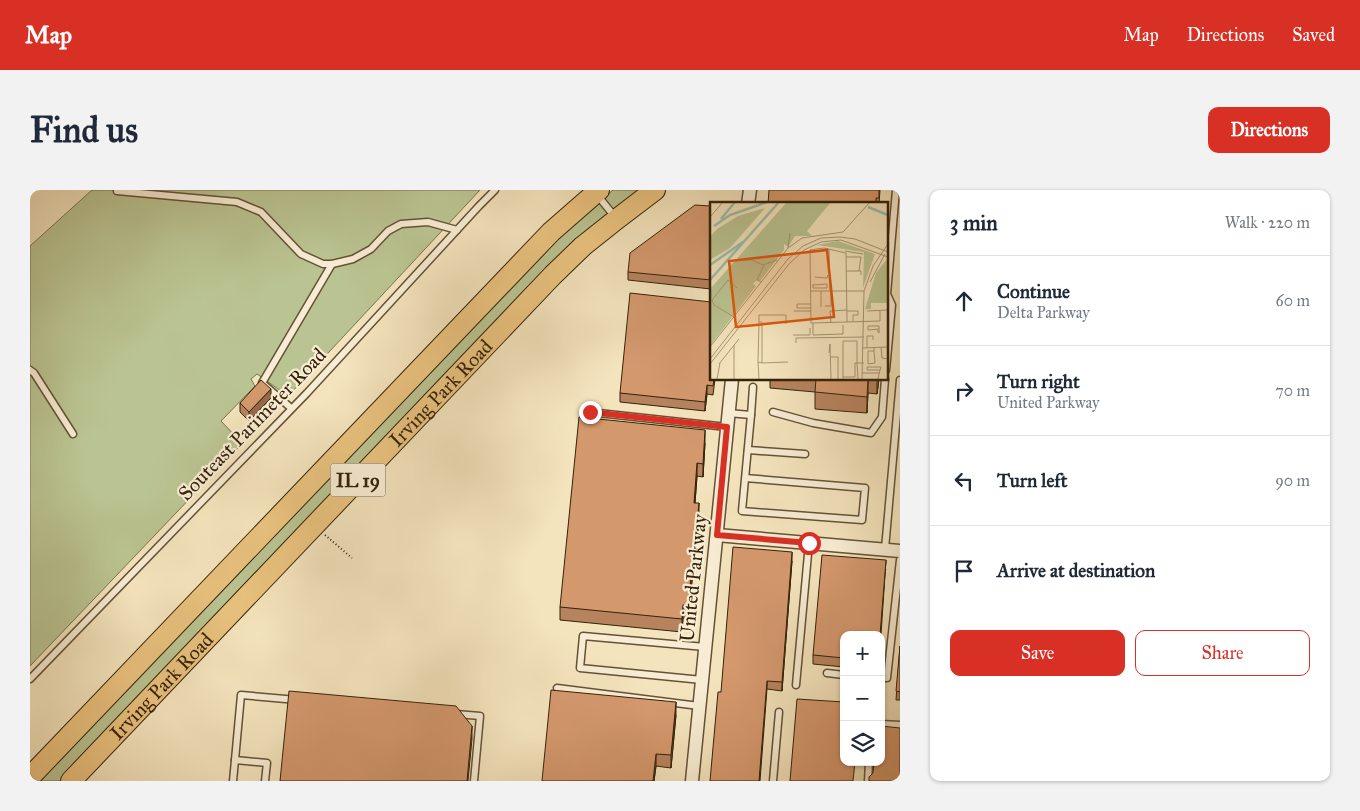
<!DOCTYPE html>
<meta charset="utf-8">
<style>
:root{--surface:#fff;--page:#f2f2f3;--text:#1f2937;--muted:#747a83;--line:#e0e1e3;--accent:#d93025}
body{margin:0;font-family:"IM FELL Great Primer",serif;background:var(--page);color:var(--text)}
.controls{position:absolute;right:15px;bottom:15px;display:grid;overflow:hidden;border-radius:10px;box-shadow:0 1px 4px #0004}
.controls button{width:45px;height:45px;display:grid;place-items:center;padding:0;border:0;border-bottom:1px solid var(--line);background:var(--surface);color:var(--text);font:25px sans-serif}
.stop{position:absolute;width:15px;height:15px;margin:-11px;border:4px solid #d93025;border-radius:50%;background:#fff}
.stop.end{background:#d93025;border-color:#fff;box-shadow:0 1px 5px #0008}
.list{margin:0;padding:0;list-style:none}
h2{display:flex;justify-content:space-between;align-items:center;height:65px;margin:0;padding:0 20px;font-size:21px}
h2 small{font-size:16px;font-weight:400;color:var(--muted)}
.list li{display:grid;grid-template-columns:32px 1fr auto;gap:15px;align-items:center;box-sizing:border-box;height:90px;padding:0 20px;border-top:1px solid var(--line)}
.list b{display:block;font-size:19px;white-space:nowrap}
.list p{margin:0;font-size:16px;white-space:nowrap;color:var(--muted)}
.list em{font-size:16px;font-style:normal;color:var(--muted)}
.actions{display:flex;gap:10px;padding:15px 20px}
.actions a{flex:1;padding:11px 0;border:1px solid var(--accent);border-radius:10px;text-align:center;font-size:18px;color:var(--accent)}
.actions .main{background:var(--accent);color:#fff}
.icon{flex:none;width:28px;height:28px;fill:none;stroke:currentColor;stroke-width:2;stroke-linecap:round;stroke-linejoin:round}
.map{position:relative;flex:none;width:870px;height:591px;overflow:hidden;border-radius:10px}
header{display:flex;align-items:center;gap:30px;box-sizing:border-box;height:70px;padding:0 25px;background:var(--accent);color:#fff}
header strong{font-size:24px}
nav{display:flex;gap:28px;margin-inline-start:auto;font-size:18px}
.intro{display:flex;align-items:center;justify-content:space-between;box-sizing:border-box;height:120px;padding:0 30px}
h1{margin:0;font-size:35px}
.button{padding:12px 22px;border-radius:10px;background:var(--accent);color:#fff;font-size:18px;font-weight:700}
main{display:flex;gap:30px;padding:0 30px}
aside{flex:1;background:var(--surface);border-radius:10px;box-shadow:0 1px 4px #0004}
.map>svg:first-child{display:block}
</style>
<header>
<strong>Map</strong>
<nav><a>Map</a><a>Directions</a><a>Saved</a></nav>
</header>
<div class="intro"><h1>Find us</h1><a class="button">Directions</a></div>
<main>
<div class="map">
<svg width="870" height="591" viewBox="0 0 870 591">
<rect width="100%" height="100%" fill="#f4e4bd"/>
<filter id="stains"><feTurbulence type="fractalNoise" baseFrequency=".004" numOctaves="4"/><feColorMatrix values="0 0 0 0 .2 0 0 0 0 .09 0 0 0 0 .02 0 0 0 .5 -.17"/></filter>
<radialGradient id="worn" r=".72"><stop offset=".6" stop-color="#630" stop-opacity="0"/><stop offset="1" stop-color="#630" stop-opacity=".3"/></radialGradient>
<!-- green -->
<g fill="#bac492" stroke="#77734e">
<polygon points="62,0 450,0 258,206 227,184 221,189 225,196 191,231 210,251 209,257 0,476 0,56"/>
<polygon points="583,0 610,0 195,417 30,591 8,591 511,64"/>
</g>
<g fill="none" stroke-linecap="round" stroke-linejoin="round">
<!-- service casing -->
<g stroke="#645236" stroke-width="9">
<g id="service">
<polyline points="87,1 207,12 231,22 271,64 293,74 302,74 323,69 341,59 358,41 371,34 398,32 427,40"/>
<polyline points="568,6 585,27"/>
<polyline points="0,180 4,183 43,244"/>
<polyline points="856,180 862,115 857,104 866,0"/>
<polyline points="261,218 232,193 302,74"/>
<polyline points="559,222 697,237"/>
<polyline points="743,222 783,233 841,243 852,227 855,189"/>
<polyline points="698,223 721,225 712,321 832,330 835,298 715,288"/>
<polyline points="721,225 723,197"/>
<polyline points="718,260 775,264"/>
<polyline points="855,359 870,190"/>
<polyline points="797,483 814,485"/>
<polyline points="851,488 857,488 870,370"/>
<polyline points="0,489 277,203 449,16 465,0"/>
<polyline points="672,490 550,478 553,446 675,457"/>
<polyline points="766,495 779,353"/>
<polyline points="527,498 669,516"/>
<polyline points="426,524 450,526 444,591"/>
<polyline points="851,534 870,535"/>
<polyline points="205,570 211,505 267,510"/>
<polyline points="203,591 205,570 237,573 235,591"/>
<polyline points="743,591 749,522"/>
<polyline points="838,591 839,572"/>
</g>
</g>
<!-- minor casing -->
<g stroke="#645236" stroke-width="15">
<g id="minor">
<polyline points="718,14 720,0"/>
<polyline points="687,345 870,361"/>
<polyline points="662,591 702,189"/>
</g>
</g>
<!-- primary casing -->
<g stroke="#342209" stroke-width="22">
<g id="primary">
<polyline points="0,587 521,42 569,0"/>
<path id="s1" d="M41 591 523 85 553 56 587 29 625 0"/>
</g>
</g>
<!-- path -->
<polyline stroke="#342209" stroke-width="2" stroke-dasharray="1 2.5" stroke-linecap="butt" points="295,345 322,368"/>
<!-- service -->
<use href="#service" stroke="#f8edd4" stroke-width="6"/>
<!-- minor -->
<use href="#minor" stroke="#f8edd4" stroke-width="12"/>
<!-- primary -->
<use href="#primary" stroke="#eac27e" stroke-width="20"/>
</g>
<!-- wall -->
<g fill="#b6835e" stroke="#342209">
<polygon points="850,0 849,14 738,14"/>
<polygon points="681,16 681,99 598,90 598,82"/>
<polygon points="681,189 685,189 683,205 677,204 675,221 590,212 590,203"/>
<polygon points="739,189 849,189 847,204 838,203 837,223 785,219 785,202 740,198 740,189"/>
<polygon points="241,208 219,231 210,222 210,213"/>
<polygon points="675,253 673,287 667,286 665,313 669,326 658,428 653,428 652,442 530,430 530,417"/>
<polygon points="762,371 752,501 737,499 691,502"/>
<polygon points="856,379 814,445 814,477 783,474 783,465"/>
<polygon points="870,456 870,510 866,510"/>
<polygon points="646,525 641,578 626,576 624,591 512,591"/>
</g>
<!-- shaded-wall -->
<g fill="#946a4c" stroke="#342209">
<polygon points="838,189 838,203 837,223 837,207"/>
<polygon points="847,189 849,189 847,204"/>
<polygon points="677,195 677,204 675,221 675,212"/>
<polygon points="241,199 241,208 219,231 219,222"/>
<polygon points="675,240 675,253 673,287 673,274"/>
<polygon points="667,273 667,286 664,326 664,313"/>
<polygon points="669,313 669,326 658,428 658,415"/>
<polygon points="762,362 762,371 752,501 752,492"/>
<polygon points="856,370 851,445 850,445"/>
<polygon points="653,415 653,428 652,442 652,429"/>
<polygon points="737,491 737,499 730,591 729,591"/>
<polygon points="646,512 646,525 641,578 641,565"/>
<polygon points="442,536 442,549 438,591 437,591"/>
<polygon points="626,564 626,576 624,591 623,591"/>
</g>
<!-- building -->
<g fill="#d4986d" stroke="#342209">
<polygon points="739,0 849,0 849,8 846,8 846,14 738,14"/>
<polygon points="665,15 681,16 681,90 598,82 600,63"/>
<polygon points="600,103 681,112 681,189 684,189 683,196 677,195 675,212 590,203"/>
<polygon points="786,189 838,189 837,207 785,202"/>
<polygon points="231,190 241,199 219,222 210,213"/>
<polygon points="549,227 675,240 673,274 667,273 664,313 669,313 658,415 653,415 652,429 530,417"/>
<polygon points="703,357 762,362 752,492 737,491 729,591 680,591 688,502 691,502"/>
<polygon points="792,365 856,370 850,445 814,445 814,468 783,465"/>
<polygon points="870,456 870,502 866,501"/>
<polygon points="521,500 646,512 641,565 626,564 623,591 512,591"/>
<polygon points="259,501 426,516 442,536 437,591 250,591"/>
<polygon points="767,509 814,512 814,572 825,572 823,591 760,591"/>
<polygon points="851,536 870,538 870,591 839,591 839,587 843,583 844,572 851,572"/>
</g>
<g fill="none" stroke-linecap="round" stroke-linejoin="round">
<!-- route -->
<polyline stroke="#d93025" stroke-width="6" points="560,222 697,237 687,345 779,353"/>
</g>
<g text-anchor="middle" stroke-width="4.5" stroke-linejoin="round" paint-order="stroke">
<!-- shield labels -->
<rect fill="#f8edd4" stroke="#6f5f46" stroke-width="1" x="300.5" y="273.5" width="55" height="33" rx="4"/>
<g font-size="19" font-weight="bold" fill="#342209">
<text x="328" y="297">IL 19</text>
</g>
<!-- street labels -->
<g font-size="20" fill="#342209" stroke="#f8edd4">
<text dy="7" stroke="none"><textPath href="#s1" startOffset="536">Irving Park Road</textPath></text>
<text transform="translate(222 234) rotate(-46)" y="7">Souteast Parimeter Road</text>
<text transform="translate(663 388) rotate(-84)" y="7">United Parkway</text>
<text dy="7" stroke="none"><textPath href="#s1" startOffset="131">Irving Park Road</textPath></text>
</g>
</g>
<!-- overview -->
<g transform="translate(680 12)">
<rect width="178" height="178" fill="#f4e4bd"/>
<path d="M77 0H121L97 29 102 34H85L78 45 74 42V48L50 79 47 78 43 82 46 84 0 144V87ZM55 6 20 46 0 58V35L7 27 28 14ZM128 39 165 52 153 86 154 50 107 43ZM177 57V101H161V107H155L166 71Z" fill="#bac492"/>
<path fill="none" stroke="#9cbfad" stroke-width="2.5" d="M158 5 178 13M11 17 25 0M4 24 20 13 57 0M0 63 33 40M0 78 69 0"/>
<path fill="none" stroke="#a79675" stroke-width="1" d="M0 15 13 0M78 46 80 31M119 47 120 89M135 49 153 52M136 55H151L149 69M29 58H42L53 63 67 58M136 69H151V73M105 75 117 76 118 73M51 80 47 78 54 63M160 80 175 52M103 82V86H117V82L103 83M100 89H154M111 89V105M100 102H87V106H101M115 104H121V89M84 109H101M137 109H148V113H143V120M157 109 178 108M24 115 4 103 2 98 18 78 27 86M49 120V113H76V122M137 120 136 51 114 46 100 48 101 121 170 119V109M103 121V133L133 132V123M121 121 120 109 137 108M158 124H169V131L167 128M158 124V128L169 127M83 133H100V126M86 141V136L154 135M24 143V177M0 145 78 46 92 36 133 30 160 0M171 145 172 156 178 157M152 146 178 145M157 146V134H163V138M164 149 165 161 158 162V149H164V145M119 151 120 142 121 177M121 155H128V177M0 157 78 57 93 44 111 36 130 35 145 37 178 50M48 160 52 161V120H49L48 160 49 177M52 161 78 160M0 162 79 62 94 48 111 40 131 38 178 55M9 162 29 137M152 171H169M133 175H145V161H147L148 177M7 177 10 161M133 177V139H147V161H154M152 177 154 89 163 64 178 42M168 177 170 168 171 165H157V168H170"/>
<path fill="#df560c" fill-opacity="0.15" stroke="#df560c" stroke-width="2.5" d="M117 48 124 115 26 125 19 59Z"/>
<rect width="178" height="178" fill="none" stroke="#342209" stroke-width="2.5"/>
</g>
<rect width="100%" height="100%" filter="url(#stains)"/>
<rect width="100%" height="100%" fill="url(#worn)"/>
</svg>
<div class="controls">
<button>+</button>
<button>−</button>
<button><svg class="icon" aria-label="layers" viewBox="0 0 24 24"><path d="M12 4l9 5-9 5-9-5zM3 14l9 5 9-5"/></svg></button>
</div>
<div class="stop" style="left:779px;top:353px"></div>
<div class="stop end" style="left:560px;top:222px"></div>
</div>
<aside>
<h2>3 min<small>Walk · 220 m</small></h2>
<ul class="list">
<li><svg class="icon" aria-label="ahead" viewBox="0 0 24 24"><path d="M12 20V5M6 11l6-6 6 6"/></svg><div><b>Continue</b><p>Delta Parkway</p></div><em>60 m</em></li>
<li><svg class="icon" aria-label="right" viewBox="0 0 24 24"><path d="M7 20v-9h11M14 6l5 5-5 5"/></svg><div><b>Turn right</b><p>United Parkway</p></div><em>70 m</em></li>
<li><svg class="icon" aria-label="left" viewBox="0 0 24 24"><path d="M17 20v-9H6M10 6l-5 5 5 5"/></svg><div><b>Turn left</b></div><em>90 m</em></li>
<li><svg class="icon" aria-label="arrive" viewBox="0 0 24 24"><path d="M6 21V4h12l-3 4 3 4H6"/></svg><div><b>Arrive at destination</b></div></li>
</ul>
<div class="actions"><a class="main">Save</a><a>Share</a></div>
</aside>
</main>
